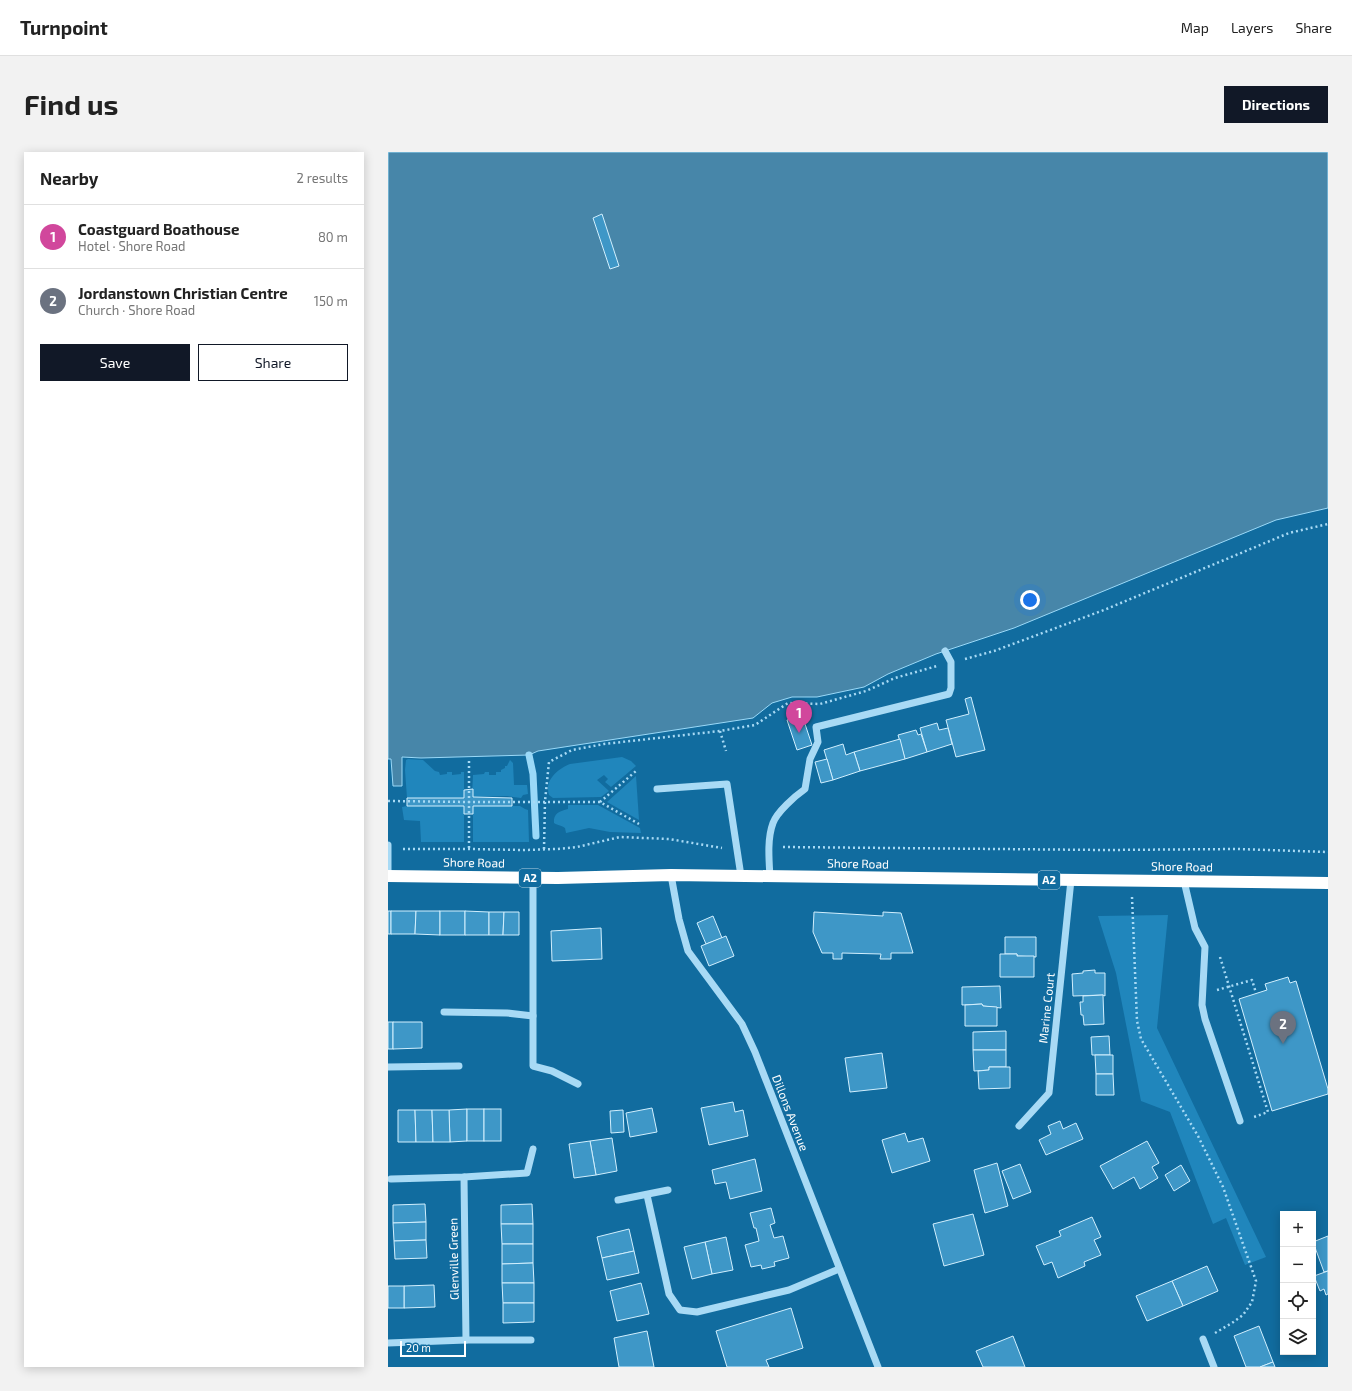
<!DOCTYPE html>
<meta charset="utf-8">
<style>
:root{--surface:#fff;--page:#f2f2f2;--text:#222;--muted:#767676;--line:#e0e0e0;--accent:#111827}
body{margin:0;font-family:"Exo 2",sans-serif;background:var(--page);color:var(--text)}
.controls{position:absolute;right:12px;bottom:12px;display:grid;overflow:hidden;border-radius:0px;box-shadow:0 2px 10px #0003}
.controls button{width:36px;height:36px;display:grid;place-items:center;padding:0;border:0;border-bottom:1px solid var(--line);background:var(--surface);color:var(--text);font:20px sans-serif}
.scale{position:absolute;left:12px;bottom:10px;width:66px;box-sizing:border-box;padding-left:4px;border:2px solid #fff;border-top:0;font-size:11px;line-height:14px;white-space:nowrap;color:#fff;-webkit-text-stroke:3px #116c9f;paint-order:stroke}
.you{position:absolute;left:642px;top:448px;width:14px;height:14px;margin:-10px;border:3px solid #fff;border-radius:50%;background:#1a73e8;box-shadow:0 0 0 6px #1a73e833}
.badge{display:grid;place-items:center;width:26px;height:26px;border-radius:50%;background:var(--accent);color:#fff;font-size:13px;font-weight:700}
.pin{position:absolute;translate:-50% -33px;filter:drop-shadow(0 1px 2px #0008)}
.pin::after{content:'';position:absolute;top:21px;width:14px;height:12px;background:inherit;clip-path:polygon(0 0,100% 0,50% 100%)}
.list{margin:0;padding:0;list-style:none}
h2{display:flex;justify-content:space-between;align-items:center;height:52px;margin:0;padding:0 16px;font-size:17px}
h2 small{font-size:13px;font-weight:400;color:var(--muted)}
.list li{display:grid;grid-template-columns:26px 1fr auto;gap:12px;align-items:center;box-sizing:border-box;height:64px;padding:0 16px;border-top:1px solid var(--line)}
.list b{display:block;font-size:15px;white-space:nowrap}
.list p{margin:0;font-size:13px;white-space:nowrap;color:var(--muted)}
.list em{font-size:13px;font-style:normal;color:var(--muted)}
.actions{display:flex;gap:8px;padding:12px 16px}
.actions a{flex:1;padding:9px 0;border:1px solid var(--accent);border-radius:0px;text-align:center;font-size:14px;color:var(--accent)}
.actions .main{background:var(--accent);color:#fff}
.icon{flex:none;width:22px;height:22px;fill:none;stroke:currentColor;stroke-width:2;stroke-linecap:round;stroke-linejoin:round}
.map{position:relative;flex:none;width:940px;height:1215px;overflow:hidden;border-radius:0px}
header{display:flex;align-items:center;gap:24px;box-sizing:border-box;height:56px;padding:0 20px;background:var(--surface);border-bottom:1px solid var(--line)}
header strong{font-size:19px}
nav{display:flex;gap:22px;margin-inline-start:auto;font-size:14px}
.intro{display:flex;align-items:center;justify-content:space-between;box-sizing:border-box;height:96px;padding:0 24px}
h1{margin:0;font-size:28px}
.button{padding:10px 18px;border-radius:0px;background:var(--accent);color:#fff;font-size:14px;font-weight:700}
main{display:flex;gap:24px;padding:0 24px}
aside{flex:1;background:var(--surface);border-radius:0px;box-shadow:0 2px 10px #0003}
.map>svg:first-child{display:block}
</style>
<header>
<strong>Turnpoint</strong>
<nav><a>Map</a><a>Layers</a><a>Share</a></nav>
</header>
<div class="intro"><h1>Find us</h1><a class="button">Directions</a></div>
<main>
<aside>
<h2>Nearby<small>2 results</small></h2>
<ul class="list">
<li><span class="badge" style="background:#d1479c">1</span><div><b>Coastguard Boathouse</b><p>Hotel · Shore Road</p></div><em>80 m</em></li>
<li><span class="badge" style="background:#6b7280">2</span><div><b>Jordanstown Christian Centre</b><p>Church · Shore Road</p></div><em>150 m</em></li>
</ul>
<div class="actions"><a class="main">Save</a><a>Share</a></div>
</aside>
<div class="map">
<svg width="940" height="1215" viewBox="0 0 940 1215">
<rect width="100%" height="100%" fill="#116c9f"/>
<!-- green -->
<g fill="#2086bc">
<path d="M234 605 243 609 248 614 223 635 217 630 220 627 216 623 209 628 221 639 213 645 165 646 161 643C156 628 170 617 182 612Z"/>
<polygon points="20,607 35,608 47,619 51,620 52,623 59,622 59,620 64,620 64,623 73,622 73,620 76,620 76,646 19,646 17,618 18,608"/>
<polygon points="122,608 125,611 126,633 139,633 140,642 135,643 133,646 119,644 85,645 84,643 85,623 96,622 97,620 101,620 101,623 108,623 108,620 113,620 113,618 117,616 117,614 119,614"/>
<polygon points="248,624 251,668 219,650"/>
<path d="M180 653H210L252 676 253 681 222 680 201 676 178 681 177 676C173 673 169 673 166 671 165 661 172 659 180 657Z"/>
<polygon points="19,654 76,654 76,690 33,690 32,669 16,668 14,655"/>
<polygon points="85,654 132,654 137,657 140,658 141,690 85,690"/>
<polygon points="780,763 769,876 878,1105 857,1113 838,1066 825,1072 782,960 753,949 728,821 710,764"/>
</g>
<!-- water -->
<polygon fill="#4786a9" stroke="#9ad9f8" points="0,0 940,0 940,356 888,368 626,476 548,502 500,522 476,535 429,545 404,545 384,551 365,566 150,599 141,603 33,606 14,605 14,634 5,634 3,607 0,607"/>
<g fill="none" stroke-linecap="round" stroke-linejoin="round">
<!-- stream -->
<polyline stroke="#9ad9f8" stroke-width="7" points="141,603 145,622 148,684"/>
</g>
<!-- building -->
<g fill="#3e97c7" stroke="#d1effe">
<polygon points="214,62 231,114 222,117 205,66"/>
<polygon points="583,545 597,598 568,605 558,568 581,562 577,547"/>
<polygon points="414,563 424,593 409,598 399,568"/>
<polygon points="549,571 551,578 560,576 564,592 539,600 532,576"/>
<polygon points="528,578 530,583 533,582 539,600 517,607 510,583"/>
<polygon points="512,587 517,607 472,619 466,600"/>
<polygon points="455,592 458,603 466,600 472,619 445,628 436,598"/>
<polygon points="439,607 445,628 433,631 427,610"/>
<polygon points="85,637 85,645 124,646 124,654 85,654 85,662 76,662 76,654 19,654 19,646 76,646 76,638"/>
<rect x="0" y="759" width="3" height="23"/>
<polygon points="3,759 28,759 27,782 3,782"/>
<polygon points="28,759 52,759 52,783 27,782"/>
<rect x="52" y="759" width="25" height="24"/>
<polygon points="77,759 101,760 101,783 77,783"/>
<polygon points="101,760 116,760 115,783 101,783"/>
<polygon points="116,760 131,760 131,783 115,783"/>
<polygon points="426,760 495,764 495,760 513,761 525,801 503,801 503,807 492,807 493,802 454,801 454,807 445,807 445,801 434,801 425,780"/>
<polygon points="325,764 334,786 318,792 309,771"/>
<polygon points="213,776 214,807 164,809 163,779"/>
<polygon points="338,784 346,804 321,814 313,794"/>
<polygon points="617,785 648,785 648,805 629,804 629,802 617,802"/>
<polygon points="612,802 629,802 629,804 646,804 646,825 612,825"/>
<polygon points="707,818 707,821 717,821 717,844 715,843 685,844 684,822 695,821 695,819"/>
<polygon points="900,825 902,831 908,829 940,937 940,942 884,959 851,847 879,838 877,832"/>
<polygon points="612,834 613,856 595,854 594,852 574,853 574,835"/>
<polygon points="715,843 716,872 696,873 695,863 693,863 692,850 695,850 695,844"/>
<polygon points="594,852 595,854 609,855 609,874 577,874 577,853"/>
<rect x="0" y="870" width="5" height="27"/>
<polygon points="5,870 34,870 34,896 5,897"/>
<polygon points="618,879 618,898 585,898 585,880"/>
<polygon points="721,884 722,903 704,903 703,885"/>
<polygon points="585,898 618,898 618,915 601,915 601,918 586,919"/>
<polygon points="494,901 499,936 462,940 457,906"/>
<polygon points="707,903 725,903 725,922 708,922"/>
<polygon points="601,915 622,915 622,936 591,937 590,919 601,918"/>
<polygon points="708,922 725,922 726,943 708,943"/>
<polygon points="345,950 347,960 355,958 360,984 321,993 313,956"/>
<polygon points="264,956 269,980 242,985 238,961"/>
<polygon points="79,957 79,989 62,990 61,958"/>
<rect x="79" y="957" width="17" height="32"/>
<rect x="96" y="957" width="17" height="32"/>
<polygon points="10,958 27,958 28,990 10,990"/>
<polygon points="27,958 44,958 45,990 28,990"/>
<polygon points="44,958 61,958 62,990 45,990"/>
<polygon points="235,958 236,980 223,981 222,959"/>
<polygon points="672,969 675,977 688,971 695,987 658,1003 651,988 663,982 660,974"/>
<polygon points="517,981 520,990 535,986 542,1009 504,1021 494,988"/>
<polygon points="224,986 229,1019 208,1023 202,989"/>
<polygon points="202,989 208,1023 186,1026 181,992"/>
<polygon points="759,989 771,1011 764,1015 770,1026 752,1037 746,1025 725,1037 712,1014"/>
<polygon points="367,1007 374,1039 342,1047 338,1030 327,1032 324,1018"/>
<polygon points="609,1011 620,1054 597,1061 586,1018"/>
<polygon points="632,1012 643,1040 625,1047 614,1019"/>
<polygon points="793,1013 802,1029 786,1039 777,1023"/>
<polygon points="37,1052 38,1070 5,1071 5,1053"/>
<polygon points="144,1052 145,1072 113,1072 113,1053"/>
<polygon points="383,1056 387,1071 382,1073 386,1086 395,1084 401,1106 386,1110 387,1114 374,1117 373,1113 363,1115 357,1093 371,1089 368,1076 366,1076 362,1061"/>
<polygon points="585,1062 596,1103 556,1114 545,1072"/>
<polygon points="704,1065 713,1085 706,1088 713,1103 696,1110 697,1114 670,1126 664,1110 656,1113 648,1094 673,1084 671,1079"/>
<polygon points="38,1070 38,1088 6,1089 5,1071"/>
<polygon points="113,1072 145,1072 145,1092 114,1092"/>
<polygon points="241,1077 246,1099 214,1106 209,1085"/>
<polygon points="940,1084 940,1119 936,1120 925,1090"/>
<polygon points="338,1085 345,1118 324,1122 317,1090"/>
<polygon points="38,1088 39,1106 7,1107 6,1089"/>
<polygon points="317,1090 324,1122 304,1127 296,1095"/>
<polygon points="114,1092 145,1092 145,1111 114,1112"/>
<polygon points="246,1099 251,1121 219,1128 214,1106"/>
<polygon points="145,1111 146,1131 114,1131 114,1112"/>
<polygon points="819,1114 830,1139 795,1154 784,1129"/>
<polygon points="940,1119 940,1142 938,1143 936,1137 932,1139 926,1124"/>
<polygon points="784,1129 795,1154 759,1169 748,1144"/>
<polygon points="114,1131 146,1131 146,1151 115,1151"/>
<polygon points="253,1131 261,1162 229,1169 222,1139"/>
<polygon points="46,1133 47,1155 16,1156 16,1134"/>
<rect x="0" y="1134" width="16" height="22"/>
<polygon points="115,1151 146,1151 146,1170 115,1171"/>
<polygon points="403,1156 415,1196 378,1208 381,1215 339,1215 328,1179"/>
<polygon points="871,1174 885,1210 872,1215 858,1215 846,1184"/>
<polygon points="259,1179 266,1215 231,1215 226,1186"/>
<polygon points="625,1184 637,1215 595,1215 588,1199"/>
<polygon points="885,1210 887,1215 872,1215"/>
</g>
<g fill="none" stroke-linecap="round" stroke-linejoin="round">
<!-- path -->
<g stroke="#a8daf5" stroke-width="2.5" stroke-dasharray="2 3" stroke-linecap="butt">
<polyline points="577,507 606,499 716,458 901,381 940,372"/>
<polyline points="332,579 338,599"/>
<polyline points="81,609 81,697"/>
<polyline points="0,649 81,650 212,650 251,672"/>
<polyline points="212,650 248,619"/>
<polyline points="395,695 716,698 850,697 940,700"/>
<polyline points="15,697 81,697 136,698 169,697 189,695 232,685 281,687 334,696"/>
<polyline points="156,697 157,649 161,610 184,598 216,592 332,579 367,573 400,551 432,552 478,539 507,526 549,514"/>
<polyline points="744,745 749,869 753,887 810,984 835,1035 868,1129 864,1150 855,1163 844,1171 827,1181"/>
<polyline points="832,805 880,960 866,965"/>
<polyline points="829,838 864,828 868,841"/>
</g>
<!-- minor -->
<g stroke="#a8daf5" stroke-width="7">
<polyline points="269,637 339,632 353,724"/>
<polyline points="0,693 0,724"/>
<polyline points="283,723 291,767 300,799 354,872 367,900 490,1215"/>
<path d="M382 725C381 708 379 687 385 671 389 660 407 644 417 637L422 607 430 590 428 575 561 542 563 536V510L557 499"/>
<polyline points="145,726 145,914 164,919 190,932"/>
<polyline points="796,729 807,776 817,795 814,853 817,867 852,969"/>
<polyline points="56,860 119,861 145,864"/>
<polyline points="0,915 71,914"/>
<polyline points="631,974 661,941 683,728"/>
<polyline points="76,1025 78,1188"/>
<polyline points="3,1027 76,1025 139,1021 145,997"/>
<polyline points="259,1043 281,1142 292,1158 309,1160 401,1138 451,1117"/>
<polyline points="230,1048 280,1038"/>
<polyline points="815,1187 826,1215"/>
<polyline points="0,1191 78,1188 143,1188"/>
</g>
<!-- highway -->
<polyline stroke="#fff" stroke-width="12" points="0,724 170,726 283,723 940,731"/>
</g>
<g text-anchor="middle" stroke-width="3" stroke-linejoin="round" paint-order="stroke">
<!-- shield labels -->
<g fill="#116c9f" stroke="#b8d3e2" stroke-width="1">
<rect x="131" y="717" width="22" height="18" rx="3"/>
<rect x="650" y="719" width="22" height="18" rx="3"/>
</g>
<g font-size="11" font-weight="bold" fill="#fff">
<text x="142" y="730">A2</text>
<text x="661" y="732">A2</text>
</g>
<!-- street labels -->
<g font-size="12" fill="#fff" stroke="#116c9f">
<text transform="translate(86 711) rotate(1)" y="4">Shore Road</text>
<text transform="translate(470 712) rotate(1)" y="4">Shore Road</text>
<text transform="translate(794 715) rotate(1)" y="4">Shore Road</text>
<text transform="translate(659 856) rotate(-84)" y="4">Marine Court</text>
<text transform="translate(402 961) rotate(69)" y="4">Dillons Avenue</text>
<text transform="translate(66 1107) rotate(-91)" y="4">Glenville Green</text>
</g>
</g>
</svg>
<div class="controls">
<button>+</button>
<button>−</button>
<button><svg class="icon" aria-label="locate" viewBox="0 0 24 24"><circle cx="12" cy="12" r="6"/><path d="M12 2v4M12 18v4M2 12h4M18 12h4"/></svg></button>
<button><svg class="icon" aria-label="layers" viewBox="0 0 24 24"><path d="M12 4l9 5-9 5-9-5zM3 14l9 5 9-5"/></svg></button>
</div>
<div class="scale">20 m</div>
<div class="you"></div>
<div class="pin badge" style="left:411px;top:581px;background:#d1479c">1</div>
<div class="pin badge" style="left:895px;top:892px;background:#6b7280">2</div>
</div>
</main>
